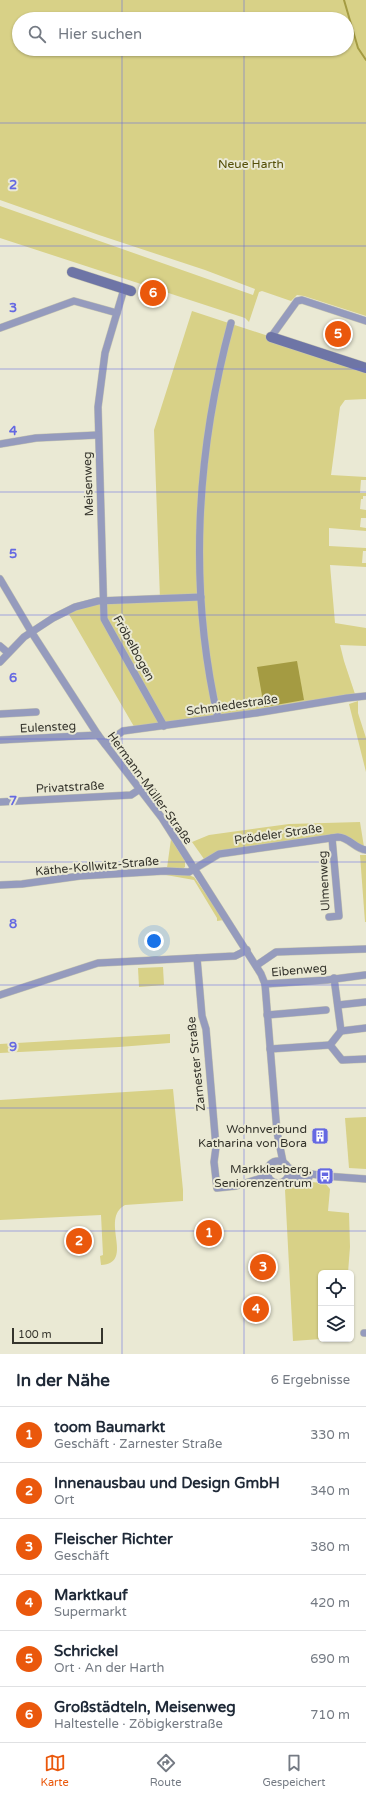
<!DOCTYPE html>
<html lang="de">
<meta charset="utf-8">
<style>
:root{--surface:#fff;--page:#f2f2f3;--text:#1f2937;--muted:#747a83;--line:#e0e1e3;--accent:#ea580c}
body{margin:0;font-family:"Varela Round",sans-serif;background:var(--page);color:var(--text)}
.controls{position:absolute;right:12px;bottom:12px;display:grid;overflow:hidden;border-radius:6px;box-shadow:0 1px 3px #0004}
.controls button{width:36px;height:36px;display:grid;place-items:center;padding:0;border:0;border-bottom:1px solid var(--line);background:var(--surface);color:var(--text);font:20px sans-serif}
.scale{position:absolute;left:12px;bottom:10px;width:91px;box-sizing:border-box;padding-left:4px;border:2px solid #35342c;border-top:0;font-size:11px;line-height:14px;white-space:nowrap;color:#35342c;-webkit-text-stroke:3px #eae9d4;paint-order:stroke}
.you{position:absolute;left:154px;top:941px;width:14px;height:14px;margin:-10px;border:3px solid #fff;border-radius:50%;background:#1a73e8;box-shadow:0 0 0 6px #1a73e833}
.badge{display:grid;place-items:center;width:26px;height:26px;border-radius:50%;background:var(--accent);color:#fff;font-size:13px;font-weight:700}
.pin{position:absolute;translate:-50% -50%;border:2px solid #fff;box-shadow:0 1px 4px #0006}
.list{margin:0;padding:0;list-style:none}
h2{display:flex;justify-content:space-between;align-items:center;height:52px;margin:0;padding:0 16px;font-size:17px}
h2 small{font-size:13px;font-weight:400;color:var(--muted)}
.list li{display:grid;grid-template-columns:26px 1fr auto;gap:12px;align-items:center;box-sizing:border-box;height:56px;padding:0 16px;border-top:1px solid var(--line)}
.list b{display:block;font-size:15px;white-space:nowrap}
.list p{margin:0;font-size:13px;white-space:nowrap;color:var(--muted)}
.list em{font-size:13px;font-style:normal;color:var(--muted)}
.icon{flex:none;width:22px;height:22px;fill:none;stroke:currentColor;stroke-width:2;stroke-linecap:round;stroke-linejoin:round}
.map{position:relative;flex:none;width:366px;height:1354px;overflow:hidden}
.search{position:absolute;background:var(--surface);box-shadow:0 1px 3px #0004;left:12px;right:12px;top:12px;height:44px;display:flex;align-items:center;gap:10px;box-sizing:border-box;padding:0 14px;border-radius:22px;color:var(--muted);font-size:15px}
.sheet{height:388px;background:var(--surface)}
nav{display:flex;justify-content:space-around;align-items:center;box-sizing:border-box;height:56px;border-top:1px solid var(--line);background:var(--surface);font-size:11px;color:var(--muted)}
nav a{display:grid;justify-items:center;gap:2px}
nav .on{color:var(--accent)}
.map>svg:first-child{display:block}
</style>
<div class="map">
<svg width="366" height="1354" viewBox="0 0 366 1354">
<rect width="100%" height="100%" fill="#eae9d4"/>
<!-- green -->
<g fill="#d8d187" fill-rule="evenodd">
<path d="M0 0H366V316L304 296 297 295 291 301 262 291 259 292 249 322 245 318 0 238V206L253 295 255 289 205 270 99 235 0 200ZM19 19H347V49H19Z"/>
<polygon points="192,311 366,368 366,399 345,400 340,407 331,475 366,477 366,480 361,480 360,493 366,493 366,496 363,496 363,499 361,499 360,509 366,510 366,518 361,518 360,527 366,528 366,531 329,528 329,546 366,548 366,551 363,551 362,563 366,563 366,567 330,565 335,623 366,628 366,646 340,645 344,661 356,697 136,730 67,611 98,601 160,599 154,430"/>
<polygon points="358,701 358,713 366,738 366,772 349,704"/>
<polygon points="360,822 364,847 348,837 219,851 204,859 192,842 209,835 289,824"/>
<polygon points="171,839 185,861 185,867 182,869 167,868"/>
<polygon points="360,855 366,855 366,922 365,922"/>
<polygon points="166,875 188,875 194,877 224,920 217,921 217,918 194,880"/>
<polygon points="163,967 164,985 139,987 138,968"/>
<polygon points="170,1034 170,1043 119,1047 0,1053 0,1044"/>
<path d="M173 1089 183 1190V1201L125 1205C99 1219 136 1263 101 1265L100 1256 103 1255 101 1215 0 1220V1100Z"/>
<polygon points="366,1117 366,1169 349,1168 345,1118"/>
<polygon points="295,1181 325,1183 330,1189 328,1211 349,1213 350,1247 348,1273 321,1273 321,1339 293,1341 285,1190"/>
</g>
<!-- water -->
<polygon fill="#a49b42" points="297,661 304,700 264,707 257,667"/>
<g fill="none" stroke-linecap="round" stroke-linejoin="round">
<!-- stream -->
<polyline stroke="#a49b42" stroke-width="2" points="344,0 358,48 366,60"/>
<!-- minor casing -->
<g stroke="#c6c5b2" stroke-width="8">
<g id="minor">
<polyline points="124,289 105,353 98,407 104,619 164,726"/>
<polyline points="0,328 74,301 117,313"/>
<polyline points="271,337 297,301 302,300 366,321"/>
<polyline points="0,444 36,438 98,435"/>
<polyline points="0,579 32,633 98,735 162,818 261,974 265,984 277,1132 283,1162"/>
<polyline points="0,646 7,652"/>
<polyline points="0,662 24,637 53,618 75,607 98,601 201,597"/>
<polyline points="0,714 36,712"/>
<path d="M218 718C188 588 196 452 231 323"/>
<polyline points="0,740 98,735"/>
<polyline points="105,744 123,731 256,713 347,698 366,696"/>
<polyline points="0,802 131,795 140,789"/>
<path d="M0 885 22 884 80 876 165 871 189 872 219 854 338 837C349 837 355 849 366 850"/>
<polyline points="329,917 339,916 332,838"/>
<polyline points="197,958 202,1016 206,1029 216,1147 214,1162 217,1188 236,1186 268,1176"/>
<polyline points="257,965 276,952 366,949"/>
<polyline points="334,978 341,1031 330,1045 342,1060 366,1059"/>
<polyline points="265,984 327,980 365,975"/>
<polyline points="0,995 98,963 235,956 247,950"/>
<polyline points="338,1005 366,1002"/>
<polyline points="267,1015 326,1010"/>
<polyline points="341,1031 366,1028"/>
<polyline points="270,1049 330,1045"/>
<circle cx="278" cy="1172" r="11"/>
<polyline points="289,1168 298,1172 325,1176 366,1179"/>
<polyline points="288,1177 309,1177"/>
<polyline points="364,1333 366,1333"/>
</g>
</g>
<!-- secondary casing -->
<g stroke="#c6c5b2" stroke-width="11">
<g id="secondary">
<polyline points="72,272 131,291"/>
<polyline points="271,337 366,368"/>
</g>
</g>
<!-- minor -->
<use href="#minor" stroke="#959bbd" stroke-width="7"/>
<!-- secondary -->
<use href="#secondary" stroke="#6e75a6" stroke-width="10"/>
</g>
<!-- grid -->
<path fill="none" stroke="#6569e2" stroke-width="1" stroke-opacity="0.55" d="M122 0V19M244 0V19M122 49V1354M244 49V1354M0 123H366M0 246H366M0 369H366M0 492H366M0 615H366M0 739H366M0 862H366M0 985H366M0 1108H366M0 1231H366"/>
<!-- icons -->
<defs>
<g id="building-square" transform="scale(0.9)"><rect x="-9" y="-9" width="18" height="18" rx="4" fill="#6569e2" stroke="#eae9d4"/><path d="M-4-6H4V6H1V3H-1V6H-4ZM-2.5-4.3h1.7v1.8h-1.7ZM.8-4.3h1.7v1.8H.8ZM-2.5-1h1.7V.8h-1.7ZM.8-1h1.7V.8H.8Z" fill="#fff"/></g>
<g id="bus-square" transform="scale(0.9)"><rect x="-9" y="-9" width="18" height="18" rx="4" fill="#6569e2" stroke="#eae9d4"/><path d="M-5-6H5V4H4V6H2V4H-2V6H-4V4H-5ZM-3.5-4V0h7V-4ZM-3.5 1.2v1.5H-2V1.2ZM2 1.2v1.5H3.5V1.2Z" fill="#fff"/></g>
</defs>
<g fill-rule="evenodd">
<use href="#building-square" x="320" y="1136"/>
<use href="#bus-square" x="325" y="1176"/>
</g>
<g text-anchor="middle" stroke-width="4" stroke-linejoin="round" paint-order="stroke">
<!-- park labels -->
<g font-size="12" fill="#554f08" stroke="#eae9d4">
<text x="251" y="168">Neue Harth</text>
</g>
<!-- street labels -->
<g font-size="12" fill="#35342c" stroke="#eae9d4">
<text transform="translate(88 484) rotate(-92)" y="4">Meisenweg</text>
<text transform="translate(134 648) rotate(61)" y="4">Fröbelbogen</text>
<text transform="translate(232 705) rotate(-8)" y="4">Schmiedestraße</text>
<text transform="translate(48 727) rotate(-3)" y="4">Eulensteg</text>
<text transform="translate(70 787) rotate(-3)" y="4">Privatstraße</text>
<text transform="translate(150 788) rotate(54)" y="4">Hermann-Müller-Straße</text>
<text transform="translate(278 834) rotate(-8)" y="4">Prödeler Straße</text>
<text transform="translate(97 866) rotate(-5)" y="4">Käthe-Kollwitz-Straße</text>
<text transform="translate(324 881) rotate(-93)" y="4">Ulmenweg</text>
<text transform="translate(299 970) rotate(-5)" y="4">Eibenweg</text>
<text transform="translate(196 1064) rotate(-96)" y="4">Zarnester Straße</text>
</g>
<!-- poi labels -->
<g font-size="12" fill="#35342c" stroke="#eae9d4" text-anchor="end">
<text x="307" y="1133">Wohnverbund<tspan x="307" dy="14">Katharina von Bora</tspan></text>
<text x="312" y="1173">Markkleeberg,<tspan x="312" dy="14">Seniorenzentrum</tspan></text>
</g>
</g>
<g font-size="13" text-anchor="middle" font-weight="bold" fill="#6569e2" stroke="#eae9d4" stroke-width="4" stroke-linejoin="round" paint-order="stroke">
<text x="13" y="189">2</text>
<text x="13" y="312">3</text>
<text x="13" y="435">4</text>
<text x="13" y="558">5</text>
<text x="13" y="682">6</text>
<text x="13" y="805">7</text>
<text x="13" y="928">8</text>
<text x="13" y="1051">9</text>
</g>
</svg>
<div class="controls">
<button><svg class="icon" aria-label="locate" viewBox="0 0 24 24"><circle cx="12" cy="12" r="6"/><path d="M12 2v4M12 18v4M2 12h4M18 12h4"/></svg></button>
<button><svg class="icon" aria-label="layers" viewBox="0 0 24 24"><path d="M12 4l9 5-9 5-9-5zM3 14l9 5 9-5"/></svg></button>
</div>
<div class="scale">100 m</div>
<div class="you"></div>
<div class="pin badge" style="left:209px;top:1233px">1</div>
<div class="pin badge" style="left:79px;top:1241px">2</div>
<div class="pin badge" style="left:263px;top:1267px">3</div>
<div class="pin badge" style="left:256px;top:1309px">4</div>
<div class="pin badge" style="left:338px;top:334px">5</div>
<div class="pin badge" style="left:153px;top:293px">6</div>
<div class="search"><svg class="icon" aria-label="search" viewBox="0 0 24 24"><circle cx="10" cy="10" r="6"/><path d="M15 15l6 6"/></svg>Hier suchen</div>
</div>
<section class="sheet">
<h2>In der Nähe<small>6 Ergebnisse</small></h2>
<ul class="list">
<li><span class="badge">1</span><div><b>toom Baumarkt</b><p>Geschäft · Zarnester Straße</p></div><em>330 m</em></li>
<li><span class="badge">2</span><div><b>Innenausbau und Design GmbH</b><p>Ort</p></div><em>340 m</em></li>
<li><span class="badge">3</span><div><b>Fleischer Richter</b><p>Geschäft</p></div><em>380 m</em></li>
<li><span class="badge">4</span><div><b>Marktkauf</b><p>Supermarkt</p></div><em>420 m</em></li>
<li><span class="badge">5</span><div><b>Schrickel</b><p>Ort · An der Harth</p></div><em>690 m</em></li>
<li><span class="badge">6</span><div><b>Großstädteln, Meisenweg</b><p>Haltestelle · Zöbigkerstraße</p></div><em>710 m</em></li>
</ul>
</section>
<nav>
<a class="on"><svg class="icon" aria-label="map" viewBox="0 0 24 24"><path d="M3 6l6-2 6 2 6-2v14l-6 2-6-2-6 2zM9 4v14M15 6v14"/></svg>Karte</a>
<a><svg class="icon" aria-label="directions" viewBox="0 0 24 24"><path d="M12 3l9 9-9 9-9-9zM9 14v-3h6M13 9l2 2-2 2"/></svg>Route</a>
<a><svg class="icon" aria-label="saved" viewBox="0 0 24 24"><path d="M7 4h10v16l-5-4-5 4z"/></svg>Gespeichert</a>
</nav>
